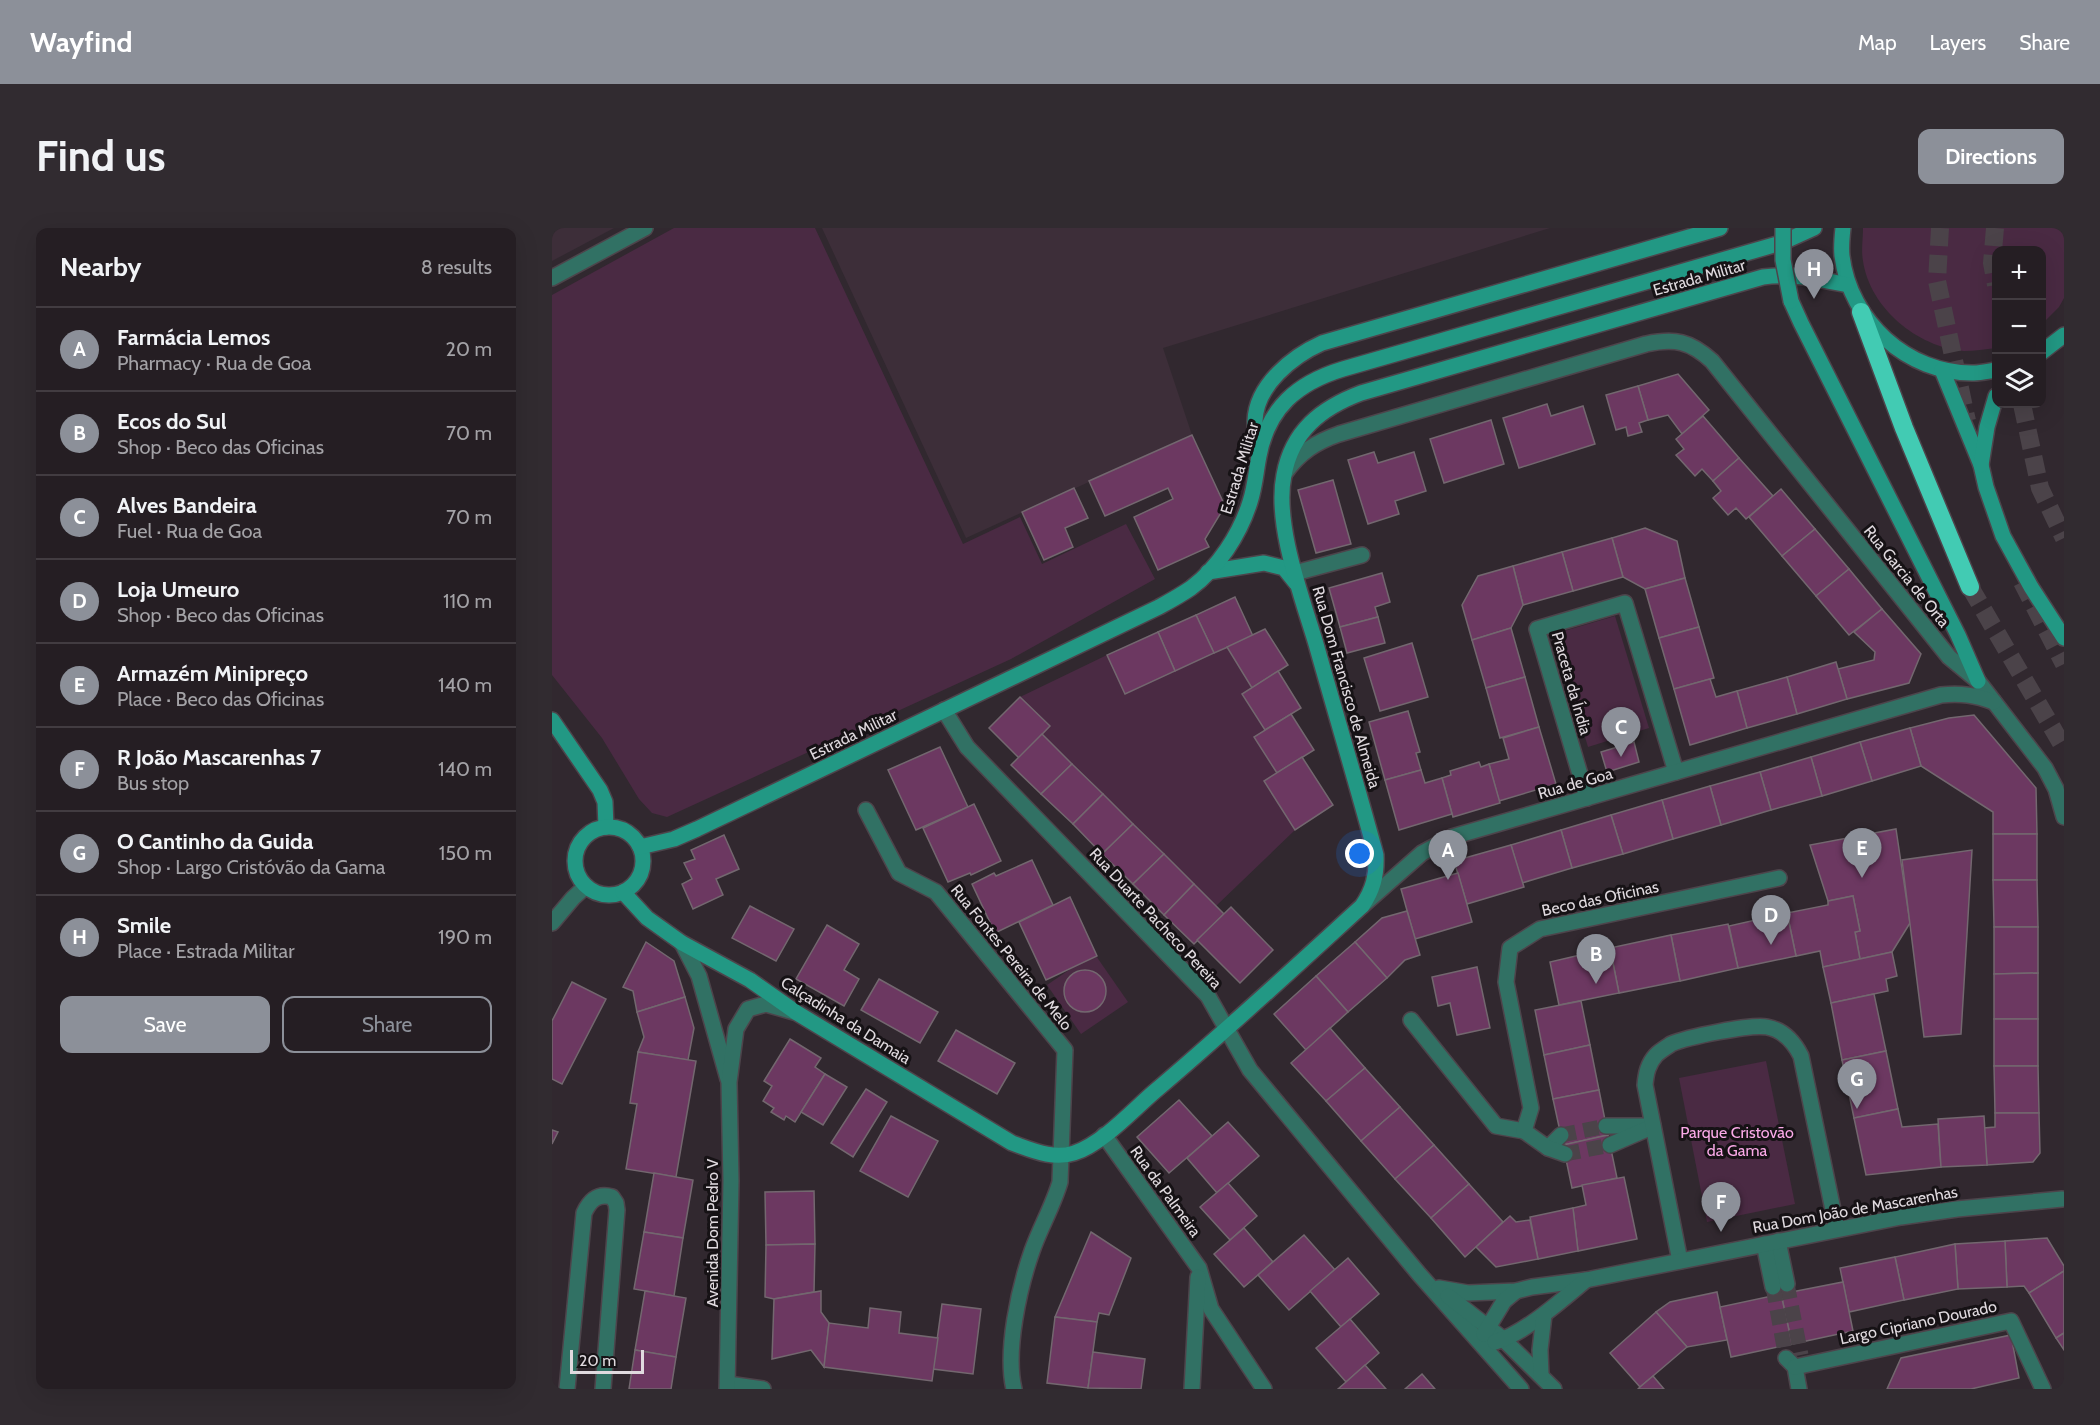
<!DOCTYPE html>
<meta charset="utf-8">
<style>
:root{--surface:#251e23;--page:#312b30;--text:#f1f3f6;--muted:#a3a2a6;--line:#423c41;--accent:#8c9099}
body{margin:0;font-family:Cabin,sans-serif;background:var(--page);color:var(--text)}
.controls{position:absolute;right:18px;top:18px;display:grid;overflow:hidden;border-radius:12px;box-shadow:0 6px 24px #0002}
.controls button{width:54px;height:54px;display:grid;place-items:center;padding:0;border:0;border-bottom:2px solid var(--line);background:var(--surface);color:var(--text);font:30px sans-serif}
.scale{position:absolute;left:18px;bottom:15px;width:74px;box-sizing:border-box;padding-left:6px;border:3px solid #e0dadf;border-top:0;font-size:16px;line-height:21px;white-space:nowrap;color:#e0dadf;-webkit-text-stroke:4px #161215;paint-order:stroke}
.you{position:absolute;left:808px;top:626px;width:21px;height:21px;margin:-15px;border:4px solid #fff;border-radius:50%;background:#1a73e8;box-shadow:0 0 0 9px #1a73e833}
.badge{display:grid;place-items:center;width:39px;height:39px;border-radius:50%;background:var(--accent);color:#fff;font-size:20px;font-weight:700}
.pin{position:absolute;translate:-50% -50px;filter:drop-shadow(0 2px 3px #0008)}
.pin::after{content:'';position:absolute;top:32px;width:21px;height:18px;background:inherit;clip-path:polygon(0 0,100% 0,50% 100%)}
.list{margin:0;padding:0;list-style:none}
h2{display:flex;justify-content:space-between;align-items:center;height:78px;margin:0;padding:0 24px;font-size:26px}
h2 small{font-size:20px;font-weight:400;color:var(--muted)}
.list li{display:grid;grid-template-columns:39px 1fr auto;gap:18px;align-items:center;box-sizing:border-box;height:84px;padding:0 24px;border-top:2px solid var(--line)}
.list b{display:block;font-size:22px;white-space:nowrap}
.list p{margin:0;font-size:20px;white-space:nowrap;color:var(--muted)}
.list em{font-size:20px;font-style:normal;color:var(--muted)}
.actions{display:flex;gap:12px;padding:18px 24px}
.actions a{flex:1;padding:14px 0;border:2px solid var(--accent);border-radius:12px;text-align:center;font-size:21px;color:var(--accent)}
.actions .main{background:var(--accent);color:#fff}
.icon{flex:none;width:33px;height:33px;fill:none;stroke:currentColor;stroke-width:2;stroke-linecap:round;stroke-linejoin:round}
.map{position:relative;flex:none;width:1512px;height:1161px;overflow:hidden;border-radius:12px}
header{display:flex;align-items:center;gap:36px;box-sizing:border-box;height:84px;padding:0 30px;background:var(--accent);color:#fff}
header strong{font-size:28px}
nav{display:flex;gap:33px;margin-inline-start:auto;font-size:21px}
.intro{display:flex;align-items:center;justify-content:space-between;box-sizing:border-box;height:144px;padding:0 36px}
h1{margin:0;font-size:42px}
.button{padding:15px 27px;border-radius:12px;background:var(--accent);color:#fff;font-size:21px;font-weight:700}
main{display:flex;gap:36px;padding:0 36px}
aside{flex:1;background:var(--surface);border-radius:12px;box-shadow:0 6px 24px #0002}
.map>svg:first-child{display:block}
</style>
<header>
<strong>Wayfind</strong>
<nav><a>Map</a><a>Layers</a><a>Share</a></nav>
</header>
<div class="intro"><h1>Find us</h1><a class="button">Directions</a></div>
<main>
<aside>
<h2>Nearby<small>8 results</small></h2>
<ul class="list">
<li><span class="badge">A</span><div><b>Farmácia Lemos</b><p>Pharmacy · Rua de Goa</p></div><em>20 m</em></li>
<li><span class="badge">B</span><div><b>Ecos do Sul</b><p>Shop · Beco das Oficinas</p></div><em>70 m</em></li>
<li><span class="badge">C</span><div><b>Alves Bandeira</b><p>Fuel · Rua de Goa</p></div><em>70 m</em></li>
<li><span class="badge">D</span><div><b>Loja Umeuro</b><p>Shop · Beco das Oficinas</p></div><em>110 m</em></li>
<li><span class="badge">E</span><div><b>Armazém Minipreço</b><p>Place · Beco das Oficinas</p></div><em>140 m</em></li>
<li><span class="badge">F</span><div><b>R João Mascarenhas 7</b><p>Bus stop</p></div><em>140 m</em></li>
<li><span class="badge">G</span><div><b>O Cantinho da Guida</b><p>Shop · Largo Cristóvão da Gama</p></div><em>150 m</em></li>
<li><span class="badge">H</span><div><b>Smile</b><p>Place · Estrada Militar</p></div><em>190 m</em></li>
</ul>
<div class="actions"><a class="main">Save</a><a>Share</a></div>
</aside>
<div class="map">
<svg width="1512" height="1161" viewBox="0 0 1512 1161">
<rect width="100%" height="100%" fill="#31282f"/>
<!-- built -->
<g fill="#3d2e39">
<polygon points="0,0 62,0 0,33"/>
<polygon points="270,0 998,0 611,120 640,207 414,310"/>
</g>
<!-- green -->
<g fill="#4a2a43">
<polygon points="122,0 263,0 411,316 468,289 490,336 574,296 603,351 459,431 115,589 100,585 87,571 50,510 0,447 0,67"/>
<path d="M1311 0H1512V70L1507 79 1490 96V22H1444V120C1434 121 1422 123 1412 123 1365 119 1318 80 1311 33 1309 22 1311 11 1311 0Z"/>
<polygon points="1063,388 1097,500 1036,519 1002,406"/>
<polygon points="675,419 700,460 690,467 713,502 743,602 664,678 490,506 468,469 555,427 573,466"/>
<polygon points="542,725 576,774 529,806 495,757"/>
<polygon points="1214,833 1243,976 1155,994 1127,850"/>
</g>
<!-- building -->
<g fill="#6c3861" stroke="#73676f" stroke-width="1.5">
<polygon points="1126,146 1157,182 1130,206 1116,187 1096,192 1086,158"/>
<polygon points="1086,158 1096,192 1087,195 1090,204 1076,208 1074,199 1064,202 1054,167"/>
<polygon points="995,176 999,188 1031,178 1043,216 967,240 951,190"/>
<polygon points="1151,188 1187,230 1161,253 1150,241 1143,248 1124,227 1132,221 1124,211"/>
<polygon points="939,192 952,236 892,255 878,211"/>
<polygon points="640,207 673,278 653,311 657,319 606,342 582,289 621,271 616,260 553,288 537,253"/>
<polygon points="822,224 826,235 862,224 874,263 843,273 847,286 816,296 796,232"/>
<polygon points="1187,230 1221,268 1194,291 1184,280 1176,287 1161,270 1169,263 1161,253"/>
<polygon points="781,252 799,316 764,325 746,262"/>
<polygon points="522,260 536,290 513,300 521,319 492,332 470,284"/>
<polygon points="1229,261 1263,301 1230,328 1197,289"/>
<polygon points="1093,300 1125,313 1133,350 1093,361 1071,349 1060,310"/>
<polygon points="1263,301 1297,341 1264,368 1230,328"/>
<polygon points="1060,310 1071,349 1021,363 1010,324"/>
<polygon points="1010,324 1021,363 971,377 961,338"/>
<polygon points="961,338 971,377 959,400 920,412 910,377 926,348"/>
<polygon points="1297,341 1330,381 1297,407 1264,368"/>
<polygon points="830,345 838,374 823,379 826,389 788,399 777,360"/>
<polygon points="1133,350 1147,399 1107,410 1093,361"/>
<polygon points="683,369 701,408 662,425 644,387"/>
<polygon points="1330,381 1369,426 1357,455 1295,471 1286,441 1322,432 1323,424 1302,404"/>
<polygon points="644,387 662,425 623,443 606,404"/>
<polygon points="826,389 833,415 795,425 788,399"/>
<polygon points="1147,399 1162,450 1122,461 1107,410"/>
<polygon points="959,400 973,449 934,460 920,412"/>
<polygon points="713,401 736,437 700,460 675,419"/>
<polygon points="606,404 623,443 573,466 555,427"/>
<polygon points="860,415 876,469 828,483 812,430"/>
<polygon points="1284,434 1295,471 1245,486 1235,449"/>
<polygon points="726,443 749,480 713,502 690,466"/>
<polygon points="973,449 987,499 948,510 934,460"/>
<polygon points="1235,449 1245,486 1195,500 1185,463"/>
<polygon points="1158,451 1164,469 1185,463 1195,500 1138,517 1122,461"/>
<polygon points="468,469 498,498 467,530 437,500"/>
<polygon points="856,483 868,524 864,525 869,542 833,552 817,494"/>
<polygon points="739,486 762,522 725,545 702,509"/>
<polygon points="1422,487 1484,560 1485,606 1441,606 1441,584 1369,538 1358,500 1397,490"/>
<polygon points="987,499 1004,556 947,573 937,536 957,531 951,510"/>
<polygon points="1358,500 1369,538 1320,553 1308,514"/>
<polygon points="490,506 520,536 489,566 459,537"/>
<polygon points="1082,514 1087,534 1055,544 1049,524"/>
<polygon points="1308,514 1320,553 1270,568 1259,529"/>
<polygon points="388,519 416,579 364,602 336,542"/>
<polygon points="750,529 781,577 743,602 712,553"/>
<polygon points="1259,529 1270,568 1219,582 1208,544"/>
<polygon points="927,534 929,539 937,536 948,575 901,589 890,550 899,547 898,543"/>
<polygon points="520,536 551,566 521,596 489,566"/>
<polygon points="869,542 873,555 890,550 900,586 847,602 833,552"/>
<polygon points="1208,544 1219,582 1169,597 1158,558"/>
<polygon points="1158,558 1169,597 1121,611 1110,572"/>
<polygon points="551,566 581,596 550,626 521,596"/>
<polygon points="1110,572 1121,611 1071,626 1059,587"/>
<polygon points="422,576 449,633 419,647 418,645 396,654 371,600"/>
<polygon points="1059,587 1071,626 1020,640 1009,602"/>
<polygon points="581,596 612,626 581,656 550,626"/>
<polygon points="1344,601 1358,695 1340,724 1308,731 1303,704 1308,703 1301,668 1276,673 1258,617"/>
<polygon points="1009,602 1020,640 970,655 959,617"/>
<rect x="1441" y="606" width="44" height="46"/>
<polygon points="172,607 187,641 164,651 171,667 141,681 130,656 140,651 132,635 143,631 139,622"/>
<polygon points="959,617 972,659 915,676 902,633"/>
<polygon points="1420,622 1409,806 1372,809 1350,632"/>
<polygon points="612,626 642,656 612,687 581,656"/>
<polygon points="480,632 501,677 443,705 420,656 442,645 444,648"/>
<polygon points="906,645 920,694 863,711 849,661"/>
<polygon points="1441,652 1485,652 1486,699 1442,699"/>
<polygon points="642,656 672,686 642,716 612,687"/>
<polygon points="1301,668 1308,703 1303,704 1308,731 1271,739 1268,723 1244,728 1235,685 1276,677 1276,673"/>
<polygon points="518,669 545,728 494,752 467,694"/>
<polygon points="198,678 242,701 224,733 180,710"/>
<polygon points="679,679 721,722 688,755 645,712"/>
<polygon points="855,683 868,727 853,732 835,750 803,714 830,690"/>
<polygon points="1235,685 1244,728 1186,740 1177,698"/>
<polygon points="1176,696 1186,740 1128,753 1119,707"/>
<polygon points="275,697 307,716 292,742 307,751 292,778 244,751"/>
<polygon points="1442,699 1486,699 1486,745 1442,746"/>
<polygon points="1119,707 1128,753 1067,765 1058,720"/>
<polygon points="94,714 122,733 133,769 85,784 81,763 71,759"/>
<polygon points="803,714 835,750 796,784 764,748"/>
<polygon points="1058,720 1067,765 1007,777 998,734"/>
<polygon points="1340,724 1345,748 1334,751 1336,763 1279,775 1271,739"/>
<polygon points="925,739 938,800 905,807 898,775 886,778 880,749"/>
<circle cx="533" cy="763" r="21"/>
<polygon points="1486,745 1486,791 1442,791 1442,746"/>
<polygon points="764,748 796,784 754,822 722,786"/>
<polygon points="327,751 386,784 368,815 309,782"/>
<polygon points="20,754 54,771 10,856 0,851 0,793"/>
<polygon points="1322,766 1334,823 1290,832 1279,775"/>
<polygon points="133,769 142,800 136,832 86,824 92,809 85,784"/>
<polygon points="1029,773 1038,817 992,827 983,782"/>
<rect x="1442" y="791" width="44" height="47"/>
<polygon points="778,800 813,840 774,873 739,835"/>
<polygon points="404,802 463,835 445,866 386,833"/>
<polygon points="238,811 269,830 263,839 273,846 243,894 234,888 232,892 219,884 222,880 211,873 220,858 212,853"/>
<polygon points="1038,817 1047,862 1001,871 992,827"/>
<polygon points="1334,823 1346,881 1302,890 1290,832"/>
<polygon points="86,824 144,833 124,949 74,941 85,876 78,875"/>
<polygon points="1442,838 1486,838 1487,885 1443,885"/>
<polygon points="813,840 848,879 809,913 774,873"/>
<polygon points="273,846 295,859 271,897 249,884"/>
<polygon points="314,861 335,874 301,929 279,915"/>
<polygon points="1047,862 1056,907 1011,917 1001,871"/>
<polygon points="627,872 660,908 617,945 585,909"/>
<polygon points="848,879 882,917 843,951 809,913"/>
<polygon points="1346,881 1350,899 1386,896 1389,939 1314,947 1302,890"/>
<polygon points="1443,885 1487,885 1488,925 1481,934 1435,937 1432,900 1443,899"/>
<polygon points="339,888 386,913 356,969 308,943"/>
<polygon points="1432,888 1435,937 1389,939 1386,891"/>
<polygon points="676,894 707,928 665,965 635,930"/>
<polygon points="0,902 6,904 0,916"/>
<polygon points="1056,907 1065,950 1020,960 1011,917"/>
<polygon points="882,917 917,956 879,990 843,951"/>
<polygon points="102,945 141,952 131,1010 92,1004"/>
<polygon points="1072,949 1085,1011 1026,1023 1021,980 1034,977 1030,957"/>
<polygon points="676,955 705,988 678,1012 648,979"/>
<polygon points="917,956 951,994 913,1029 879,990"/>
<polygon points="262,963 263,1016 214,1017 213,964"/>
<polygon points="1021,980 1026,1023 986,1031 978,989"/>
<polygon points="958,988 964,994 978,992 986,1031 944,1039 924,1019"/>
<polygon points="692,1000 721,1034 692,1059 662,1026"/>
<polygon points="92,1004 131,1010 122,1068 82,1061"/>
<polygon points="539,1004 579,1030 557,1087 547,1085 545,1094 503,1089"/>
<polygon points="752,1007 783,1042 737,1082 706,1047"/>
<polygon points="1495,1010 1512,1038 1512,1043 1477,1065 1472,1058 1455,1059 1453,1013"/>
<polygon points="1453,1013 1455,1059 1406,1061 1403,1016"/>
<polygon points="263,1016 262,1064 222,1071 213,1069 214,1017"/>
<polygon points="1403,1016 1406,1061 1352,1072 1343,1029"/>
<polygon points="1343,1029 1352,1072 1297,1084 1288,1040"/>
<polygon points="796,1030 827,1066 789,1099 758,1063"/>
<polygon points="1512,1043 1512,1105 1504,1110 1477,1065"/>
<polygon points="1291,1054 1301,1103 1240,1116 1229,1066"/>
<polygon points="93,1063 134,1070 124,1129 83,1122"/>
<polygon points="269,1063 269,1084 277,1095 272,1139 259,1122 220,1131 222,1071"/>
<polygon points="1165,1064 1175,1112 1135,1119 1104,1084 1118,1074"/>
<polygon points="1229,1066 1240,1116 1179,1129 1168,1079"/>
<polygon points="390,1076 429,1081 421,1146 381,1141"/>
<polygon points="318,1080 349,1084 347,1105 386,1110 380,1153 272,1139 277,1095 316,1100"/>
<polygon points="1104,1084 1135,1119 1088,1159 1058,1125"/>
<polygon points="503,1089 545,1094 536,1160 495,1155"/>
<polygon points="798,1091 827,1125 794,1154 764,1120"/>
<polygon points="1512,1105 1512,1122 1504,1110"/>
<polygon points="1459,1107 1467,1150 1419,1161 1335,1161 1349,1130"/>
<polygon points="83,1122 124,1129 119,1161 77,1161"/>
<polygon points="541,1124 593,1131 589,1161 536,1160"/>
<polygon points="813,1137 834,1161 786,1161 794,1154"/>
<polygon points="870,1146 883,1161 853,1161"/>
<polygon points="1101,1148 1112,1161 1086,1161 1088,1159"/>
</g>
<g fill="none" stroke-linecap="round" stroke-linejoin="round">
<!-- street-tunnel -->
<g stroke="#4b4349" stroke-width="15" stroke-dasharray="15 8" stroke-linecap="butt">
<polyline points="1009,907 1054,898"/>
<polyline points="1013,926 1058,917"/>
<polyline points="1235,1056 1249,1127"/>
<polyline points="1221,1059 1234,1130"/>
</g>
<!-- highway-tunnel -->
<g stroke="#4b4349" stroke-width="18" stroke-dasharray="18 9" stroke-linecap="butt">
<polyline points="1388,0 1385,53 1415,193"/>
<polyline points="1443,0 1440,35 1444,57"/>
<polyline points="1470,176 1488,260 1512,310"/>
<polyline points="1470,354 1512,436"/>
<polyline points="1418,359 1512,520"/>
</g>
<!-- lane casing -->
<g stroke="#4d444b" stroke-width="18">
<polyline id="lane" points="743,345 810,327"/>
</g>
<!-- street casing -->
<g stroke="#4d444b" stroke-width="18">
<g id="street">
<polyline points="0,50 93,0"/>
<path d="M733 245C748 224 764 214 787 206L1094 116C1123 110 1138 113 1160 133L1397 429 1426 453 1493 540 1504 561 1512 589"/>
<polyline points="392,482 415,519 656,768 698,842 867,1046 969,1161"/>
<polyline points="1035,570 985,401 1073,375 1124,544"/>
<path d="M314 582 347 645 384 664 513 822 508 954C501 978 488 1000 480 1023 467 1060 453 1123 462 1161"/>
<path d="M810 678 870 625 900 609 1389 467C1409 465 1423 467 1442 474"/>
<polyline points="0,695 21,670 34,658"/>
<polyline points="130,715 147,748 176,851"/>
<polyline points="859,792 944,898 972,903"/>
<polyline points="1054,898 1101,898"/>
<polyline points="552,907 647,1040 659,1081 712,1161"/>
<polyline points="1058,917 1095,901"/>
<polyline points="996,920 1009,907"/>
<polyline points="1013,926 996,920 972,903 979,880 954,754 958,720 988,701 1227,650"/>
<polyline points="1226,1013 1235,1056"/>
<polyline points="1212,1016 1221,1059"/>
<path d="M1128 1033 1093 857C1094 845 1096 836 1104 827 1108 823 1115 819 1119 816 1135 809 1199 796 1215 799 1231 802 1242 814 1249 828L1285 1001"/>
<polyline points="887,1060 916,1065 964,1063 980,1059 1034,1052 1349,989 1405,981 1510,971"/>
<polyline points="896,1068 951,1111 1002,1161"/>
<polyline points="932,1106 952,1073 964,1063"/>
<path d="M943 1114C972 1106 1011 1071 1034 1052"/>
<polyline points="1234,1130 1243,1139 1247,1161"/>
<polyline points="1243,1139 1459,1093 1491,1161"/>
<polyline points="989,1147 988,1122 992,1087"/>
<polyline points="176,1156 211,1161"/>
<path d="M15 1161 32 985C38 972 46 965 60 969L64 975 65 982 51 1161"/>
<polyline points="175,1161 179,953 177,854 184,801 196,781 214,776 242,784"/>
<polyline points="640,1161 646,1049"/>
</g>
</g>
<!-- secondary casing -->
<g stroke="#4d444b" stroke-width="18">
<g id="secondary">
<path d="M1291 0C1290 9 1289 19 1290 28 1298 93 1355 146 1422 145 1429 145 1437 143 1444 142"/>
<polyline points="1239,73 1249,95 1406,407 1426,453"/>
<polyline points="1490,124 1512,107"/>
<polyline points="1390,142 1429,237 1434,259 1451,308 1479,359 1512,410"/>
<path d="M706 220C705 211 703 202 703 193 704 157 741 128 770 115L1168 0"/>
<polyline points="1429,237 1435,199 1444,168"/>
<polyline points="656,344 712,335 732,340 744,355"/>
<polyline points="0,492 48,562 53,574 54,599"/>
<circle cx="57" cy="633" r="34"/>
<path d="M88 619 122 611 145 601 607 379C618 373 629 367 639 360 666 340 688 306 698 274 703 259 704 243 707 228 716 180 745 155 791 141L1229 15 1262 0"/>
<path d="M71 664 95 690 130 715 198 752 245 785 460 915C480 922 501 932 522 925 550 916 580 883 602 864 673 804 741 741 810 678 821 662 825 647 824 627 805 557 784 487 764 416 750 369 722 296 732 247 740 203 769 180 809 165L1211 49C1241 45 1267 51 1296 57"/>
</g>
</g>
<!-- highway casing -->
<g stroke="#4d444b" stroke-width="21">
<polyline id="highway" points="1309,84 1352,200 1418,359"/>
</g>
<!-- lane -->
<use href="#lane" stroke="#317164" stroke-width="15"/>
<!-- street -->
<use href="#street" stroke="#317164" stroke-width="15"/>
<!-- secondary -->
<use href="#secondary" stroke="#229884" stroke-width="15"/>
<!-- highway -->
<use href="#highway" stroke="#42cbb3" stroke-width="18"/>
<!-- secondary-bridge casing -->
<g stroke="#4d444b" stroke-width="18" stroke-linecap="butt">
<polyline id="secondary-bridge" points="1231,0 1231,32 1239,73"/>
</g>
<!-- secondary-bridge -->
<use href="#secondary-bridge" stroke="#229884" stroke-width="15"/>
</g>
<g text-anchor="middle" stroke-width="6" stroke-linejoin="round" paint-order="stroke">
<!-- street labels -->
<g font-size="16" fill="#e0dadf" stroke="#161215">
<text transform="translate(1147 49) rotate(-16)" y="6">Estrada Militar</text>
<text transform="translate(687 240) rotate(-73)" y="6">Estrada Militar</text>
<text transform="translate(1355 348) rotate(51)" y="6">Rua Garcia de Orta</text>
<text transform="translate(1020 455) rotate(74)" y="6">Praceta da Índia</text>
<text transform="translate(795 459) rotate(74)" y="6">Rua Dom Francisco de Almeida</text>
<text transform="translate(301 506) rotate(-26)" y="6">Estrada Militar</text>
<text transform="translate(1023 555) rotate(-16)" y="6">Rua de Goa</text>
<text transform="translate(1048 670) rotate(-12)" y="6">Beco das Oficinas</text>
<text transform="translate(604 690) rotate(47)" y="6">Rua Duarte Pacheco Pereira</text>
<text transform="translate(460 729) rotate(51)" y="6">Rua Fontes Pereira de Melo</text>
<text transform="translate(294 792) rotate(32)" y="6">Calçadinha da Damaia</text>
<text transform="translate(614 963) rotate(54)" y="6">Rua da Palmeira</text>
<text transform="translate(1303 981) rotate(-10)" y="6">Rua Dom João de Mascarenhas</text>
<text transform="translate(160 1005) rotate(-90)" y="6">Avenida Dom Pedro V</text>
<text transform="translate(1366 1094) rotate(-12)" y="6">Largo Cipriano Dourado</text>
</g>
<!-- park labels -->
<g font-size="16" fill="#faa9e7" stroke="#161215">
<text x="1185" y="910">Parque Cristovão<tspan x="1185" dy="18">da Gama</tspan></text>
</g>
</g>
</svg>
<div class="controls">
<button>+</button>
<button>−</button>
<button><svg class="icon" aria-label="layers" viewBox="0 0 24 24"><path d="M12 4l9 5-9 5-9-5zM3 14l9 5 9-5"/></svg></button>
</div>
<div class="scale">20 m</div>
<div class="you"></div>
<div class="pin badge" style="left:896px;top:652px">A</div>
<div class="pin badge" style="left:1044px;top:756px">B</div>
<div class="pin badge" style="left:1069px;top:529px">C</div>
<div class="pin badge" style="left:1219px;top:717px">D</div>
<div class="pin badge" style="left:1310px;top:650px">E</div>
<div class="pin badge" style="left:1169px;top:1004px">F</div>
<div class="pin badge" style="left:1305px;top:881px">G</div>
<div class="pin badge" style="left:1262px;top:71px">H</div>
</div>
</main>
